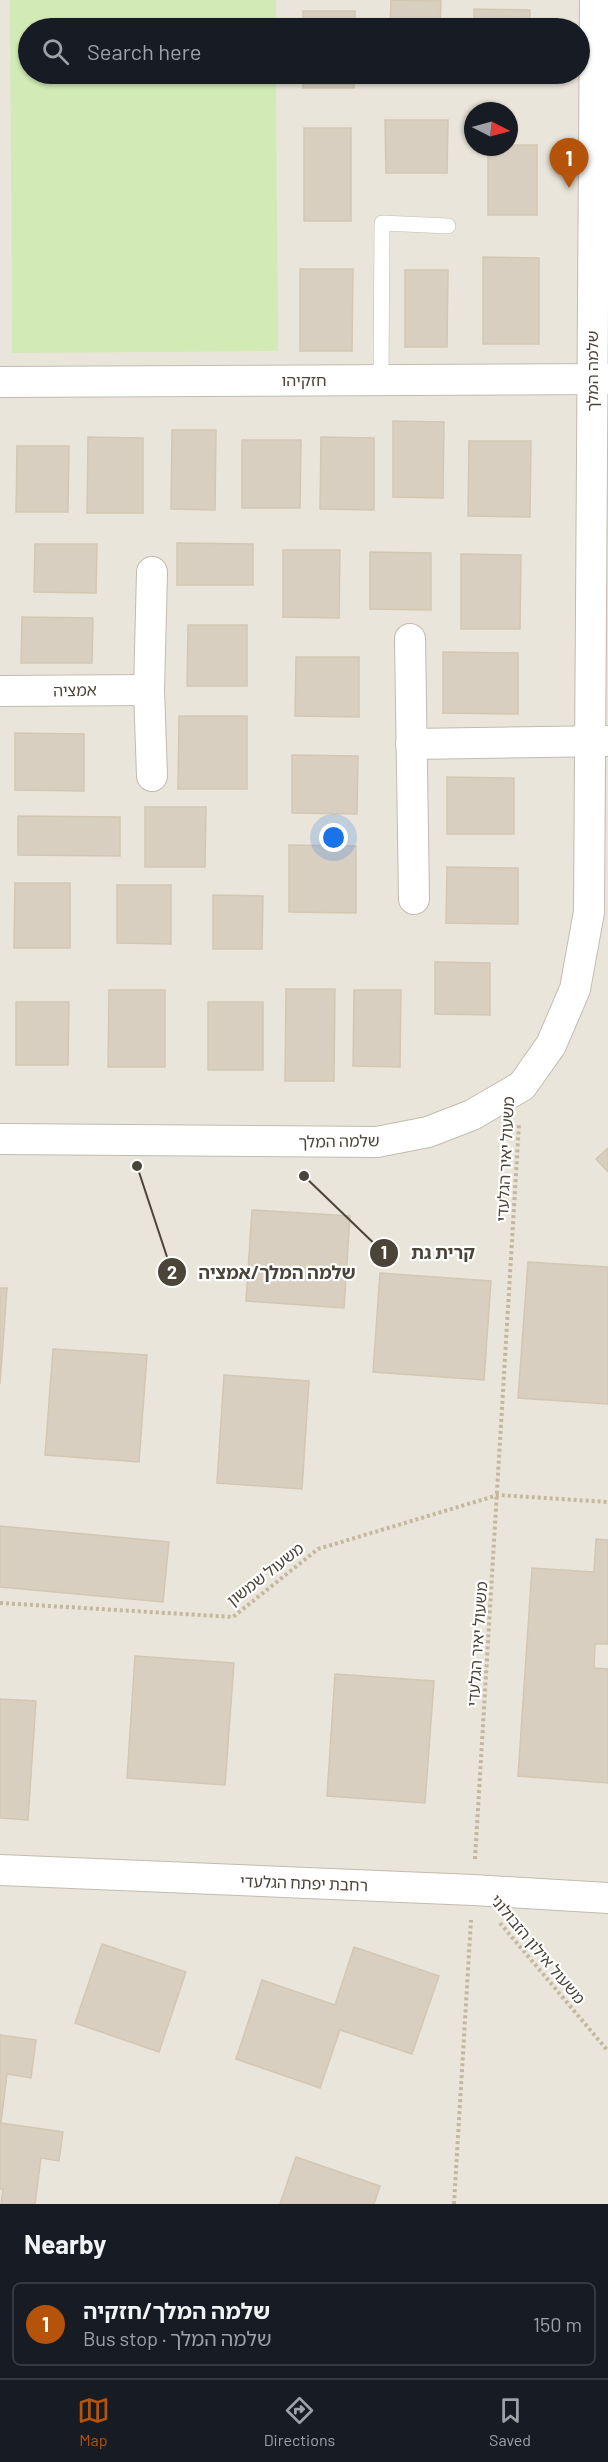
<!DOCTYPE html>
<meta charset="utf-8">
<style>
:root{--surface:#171b24;--page:#242831;--text:#f1f3f6;--muted:#9ea1a6;--line:#363941;--accent:#b45309}
body{margin:0;font-family:Barlow,"Noto Sans Hebrew",sans-serif;background:var(--page);color:var(--text)}
.compass{position:absolute;left:464px;top:102px;width:54px;height:54px;border-radius:50%;background:var(--surface);box-shadow:0 2px 4px #0004;rotate:96deg}
.you{position:absolute;left:334px;top:838px;width:21px;height:21px;margin:-15px;border:4px solid #fff;border-radius:50%;background:#1a73e8;box-shadow:0 0 0 9px #1a73e833}
.badge{display:grid;place-items:center;width:39px;height:39px;border-radius:50%;background:var(--accent);color:#fff;font-size:20px;font-weight:700}
.pin{position:absolute;translate:-50% -50px;filter:drop-shadow(0 2px 3px #0008)}
.pin::after{content:'';position:absolute;top:32px;width:21px;height:18px;background:inherit;clip-path:polygon(0 0,100% 0,50% 100%)}
.list{margin:0;padding:0;list-style:none}
h2{display:flex;justify-content:space-between;align-items:center;height:78px;margin:0;padding:0 24px;font-size:26px}
h2 small{font-size:20px;font-weight:400;color:var(--muted)}
.list li{display:grid;grid-template-columns:39px 1fr auto;gap:18px;align-items:center;box-sizing:border-box;height:84px;margin:0 12px 12px;padding:0 12px;border:2px solid var(--line);border-radius:9px}
.list b{display:block;font-size:22px;white-space:nowrap}
.list p{margin:0;font-size:20px;white-space:nowrap;color:var(--muted)}
.list em{font-size:20px;font-style:normal;color:var(--muted)}
.icon{flex:none;width:33px;height:33px;fill:none;stroke:currentColor;stroke-width:2;stroke-linecap:round;stroke-linejoin:round}
.map{position:relative;flex:none;width:608px;height:2204px;overflow:hidden}
.search{position:absolute;background:var(--surface);box-shadow:0 2px 4px #0004;left:18px;right:18px;top:18px;height:66px;display:flex;align-items:center;gap:15px;box-sizing:border-box;padding:0 21px;border-radius:33px;color:var(--muted);font-size:22px}
.sheet{height:174px;background:var(--surface)}
nav{display:flex;justify-content:space-around;align-items:center;box-sizing:border-box;height:84px;border-top:2px solid var(--line);background:var(--surface);font-size:16px;color:var(--muted)}
nav a{display:grid;justify-items:center;gap:3px}
nav .on{color:var(--accent)}
.map>svg:first-child{display:block}
</style>
<div class="map">
<svg width="608" height="2204" viewBox="0 0 608 2204">
<rect width="100%" height="100%" fill="#f6f3ec"/>
<!-- residential -->
<path fill="#eae5da" fill-rule="evenodd" d="M0 0H608V2204H0ZM28 28H580V74H28ZM473 111H509V147H473Z"/>
<!-- green -->
<polygon fill="#d2eab5" points="10,0 276,0 276,28 28,28 28,74 276,74 278,351 12,353"/>
<!-- building -->
<g fill="#d8cfc1" stroke="#d3c7b4" stroke-width="1.5">
<polygon points="391,0 441,1 440,28 390,28"/>
<polygon points="474,9 530,10 530,28 474,28"/>
<rect x="303" y="11" width="52" height="17"/>
<rect x="303" y="74" width="51" height="14"/>
<rect x="390" y="74" width="50" height="9"/>
<polygon points="473,74 529,74 529,81 473,80"/>
<polygon points="385,120 448,120 447,173 386,173"/>
<rect x="304" y="128" width="47" height="93"/>
<polygon points="509,145 537,145 537,215 488,215 488,147 509,147"/>
<polygon points="483,257 539,258 539,344 483,344"/>
<polygon points="300,269 353,269 352,351 300,351"/>
<polygon points="405,270 448,270 447,347 405,347"/>
<polygon points="393,421 444,422 443,498 393,497"/>
<polygon points="172,430 216,430 215,510 171,509"/>
<polygon points="88,437 143,438 143,513 87,513"/>
<polygon points="321,437 374,438 374,510 320,509"/>
<polygon points="242,440 301,440 300,508 242,508"/>
<polygon points="469,441 531,441 530,517 468,516"/>
<polygon points="17,446 69,446 68,512 16,512"/>
<polygon points="177,543 253,544 253,585 177,585"/>
<polygon points="35,544 97,544 96,593 34,592"/>
<polygon points="283,550 340,550 339,618 283,617"/>
<polygon points="370,552 431,553 431,610 370,609"/>
<polygon points="461,554 521,555 520,629 461,629"/>
<polygon points="22,617 93,618 92,663 21,663"/>
<polygon points="188,625 247,625 247,686 187,686"/>
<polygon points="443,652 518,653 518,714 443,713"/>
<polygon points="296,657 359,657 359,717 295,716"/>
<polygon points="179,716 247,716 247,789 178,789"/>
<polygon points="15,733 84,734 84,791 15,790"/>
<polygon points="292,755 358,756 357,814 292,813"/>
<polygon points="447,777 514,778 514,834 447,834"/>
<polygon points="145,807 206,807 205,867 145,867"/>
<polygon points="18,816 120,817 120,856 18,855"/>
<polygon points="289,845 356,846 356,913 289,912"/>
<polygon points="447,867 518,868 518,924 446,923"/>
<polygon points="15,883 70,883 70,948 14,948"/>
<polygon points="117,885 171,885 171,944 117,943"/>
<polygon points="213,895 263,896 262,949 213,949"/>
<polygon points="435,962 490,963 490,1015 435,1014"/>
<polygon points="286,989 335,989 334,1081 285,1081"/>
<polygon points="109,990 165,990 165,1067 108,1067"/>
<polygon points="354,990 401,990 400,1067 353,1066"/>
<polygon points="16,1002 69,1002 68,1065 16,1065"/>
<rect x="208" y="1002" width="55" height="68"/>
<polygon points="608,1148 608,1172 596,1159"/>
<polygon points="252,1210 350,1216 344,1308 246,1301"/>
<polygon points="528,1262 608,1267 608,1404 518,1398"/>
<polygon points="380,1273 491,1281 484,1380 373,1372"/>
<polygon points="0,1288 7,1288 0,1384"/>
<polygon points="53,1349 147,1355 139,1462 45,1455"/>
<polygon points="224,1375 309,1381 302,1489 217,1483"/>
<polygon points="0,1526 169,1542 163,1602 0,1587"/>
<polygon points="596,1539 608,1540 608,1644 595,1644 594,1668 608,1669 608,1783 518,1776 532,1568 594,1572"/>
<polygon points="135,1656 234,1663 225,1785 127,1778"/>
<polygon points="335,1674 434,1681 425,1803 327,1796"/>
<polygon points="0,1699 36,1701 28,1820 0,1818"/>
<polygon points="102,1944 186,1972 159,2052 75,2023"/>
<polygon points="354,1947 439,1976 412,2054 340,2030 320,2088 236,2059 262,1980 335,2005"/>
<polygon points="0,2035 36,2040 31,2078 7,2074 1,2123 63,2132 59,2161 41,2158 35,2204 1,2204 3,2189 0,2189"/>
<polygon points="296,2157 380,2186 374,2204 280,2204"/>
</g>
<g fill="none" stroke-linecap="round" stroke-linejoin="round">
<!-- lane casing -->
<g stroke="#c2bbae" stroke-width="16">
<polyline id="lane" points="381,380 382,223 448,226"/>
</g>
<!-- street casing -->
<g stroke="#c2bbae" stroke-width="32">
<g id="street">
<polyline points="0,382 608,379"/>
<polyline points="410,639 414,899"/>
<polyline points="0,691 149,690"/>
<polyline points="411,744 608,741"/>
<polyline points="152,776 149,690 152,572"/>
<polyline points="0,1139 377,1142 428,1132 472,1115 522,1086 551,1045 575,989 589,912 595,0"/>
<polyline points="0,1870 473,1890 608,1898"/>
</g>
</g>
<!-- path -->
<g stroke="#c4b79f" stroke-width="4" stroke-dasharray="3 3" stroke-linecap="butt">
<polyline points="0,1603 233,1617 318,1549 498,1495 608,1502"/>
<polyline points="475,1859 519,1124"/>
<polyline points="500,1923 608,2051"/>
<polyline points="454,2204 471,1920"/>
</g>
<!-- lane -->
<use href="#lane" stroke="#fff" stroke-width="15"/>
<!-- street -->
<use href="#street" stroke="#fff" stroke-width="30"/>
</g>
<g text-anchor="middle" stroke-width="4.5" stroke-linejoin="round" paint-order="stroke">
<!-- street labels -->
<g font-size="16" fill="#4b4439" stroke="#fff">
<text transform="translate(592 371) rotate(-90)" y="6">שלמה המלך</text>
<text x="304" y="386">חזקיהו</text>
<text transform="translate(75 690) rotate(-1)" y="6">אמציה</text>
<text transform="translate(339 1141) rotate(-1)" y="6">שלמה המלך</text>
<text transform="translate(505 1159) rotate(-87)" y="6">משעול יאיר הגלעדי</text>
<text transform="translate(265 1574) rotate(-38)" y="6">משעול שמשון</text>
<text transform="translate(477 1644) rotate(-86)" y="6">משעול יאיר הגלעדי</text>
<text transform="translate(304 1883) rotate(2)" y="6">רחבת יפתח הגלעדי</text>
<text transform="translate(538 1949) rotate(50)" y="6">משעול אילון הזבולוני</text>
</g>
</g>
<!-- callouts -->
<path fill="none" stroke="#4b4439" stroke-width="2" d="M304 1176L384 1253M137 1166L172 1272"/>
<g fill="#4b4439" stroke="#fff" stroke-width="2">
<circle cx="304" cy="1176" r="6"/>
<circle cx="137" cy="1166" r="6"/>
<circle cx="384" cy="1253" r="15"/>
<circle cx="172" cy="1272" r="15"/>
</g>
<g font-size="18" text-anchor="middle" font-weight="bold" fill="#fff">
<text x="384" y="1259">1</text>
<text x="172" y="1279">2</text>
</g>
<g font-size="18" text-anchor="middle" font-weight="bold" fill="#4b4439" stroke="#fff" stroke-width="4.5" stroke-linejoin="round" paint-order="stroke">
<text x="443" y="1259">קרית גת</text>
<text x="277" y="1279">שלמה המלך/אמציה</text>
</g>
</svg>
<svg class="compass" viewBox="-18 -18 36 36"><path d="M0-13l5 13h-10z" fill="#e53935"/><path d="M0 13l5-13h-10z" fill="#9ea1a6"/></svg>
<div class="you"></div>
<div class="pin badge" style="left:569px;top:188px">1</div>
<div class="search"><svg class="icon" aria-label="search" viewBox="0 0 24 24"><circle cx="10" cy="10" r="6"/><path d="M15 15l6 6"/></svg>Search here</div>
</div>
<section class="sheet">
<h2>Nearby<small></small></h2>
<ul class="list">
<li><span class="badge">1</span><div><b>שלמה המלך/חזקיה</b><p>Bus stop · שלמה המלך</p></div><em>150 m</em></li>
</ul>
</section>
<nav>
<a class="on"><svg class="icon" aria-label="map" viewBox="0 0 24 24"><path d="M3 6l6-2 6 2 6-2v14l-6 2-6-2-6 2zM9 4v14M15 6v14"/></svg>Map</a>
<a><svg class="icon" aria-label="directions" viewBox="0 0 24 24"><path d="M12 3l9 9-9 9-9-9zM9 14v-3h6M13 9l2 2-2 2"/></svg>Directions</a>
<a><svg class="icon" aria-label="saved" viewBox="0 0 24 24"><path d="M7 4h10v16l-5-4-5 4z"/></svg>Saved</a>
</nav>
